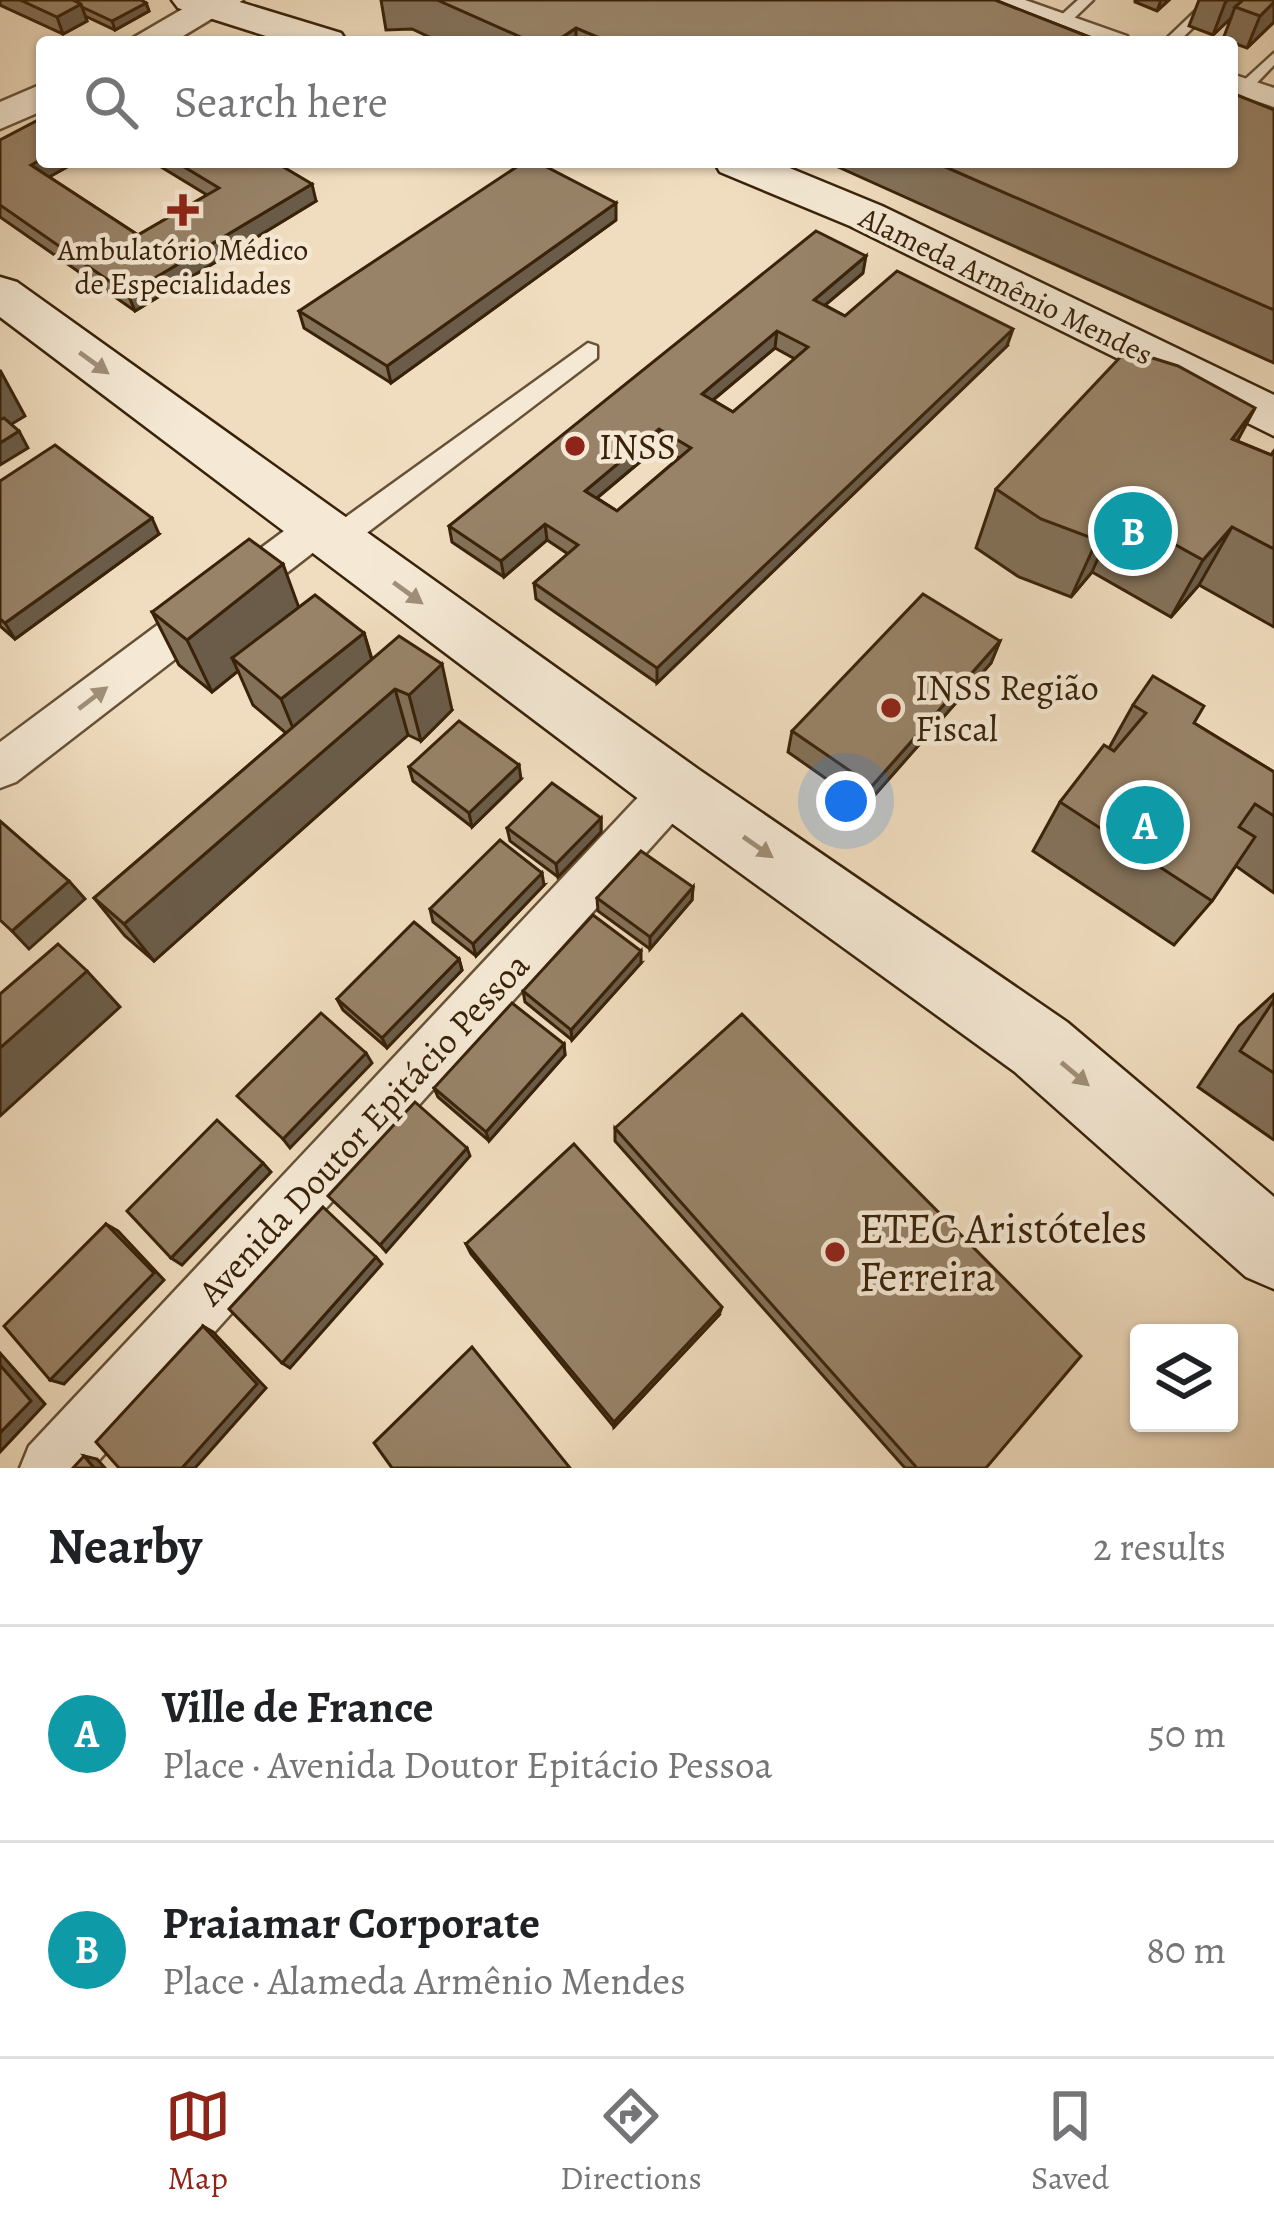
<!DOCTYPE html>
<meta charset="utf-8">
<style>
:root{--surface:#fff;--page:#f6f6f6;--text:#202124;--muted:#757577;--line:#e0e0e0;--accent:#8f2418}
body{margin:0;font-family:Alegreya,serif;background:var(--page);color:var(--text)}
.controls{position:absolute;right:36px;bottom:36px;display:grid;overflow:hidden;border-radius:12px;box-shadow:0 3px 9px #0004}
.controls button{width:108px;height:108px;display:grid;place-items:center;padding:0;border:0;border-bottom:3px solid var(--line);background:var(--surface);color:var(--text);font:60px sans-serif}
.you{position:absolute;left:846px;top:801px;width:42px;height:42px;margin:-30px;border:9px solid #fff;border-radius:50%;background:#1a73e8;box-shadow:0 0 0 18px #1a73e833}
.badge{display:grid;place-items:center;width:78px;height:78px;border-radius:50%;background:var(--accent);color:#fff;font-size:39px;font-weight:700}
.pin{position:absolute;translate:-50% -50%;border:6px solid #fff;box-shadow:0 3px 12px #0006}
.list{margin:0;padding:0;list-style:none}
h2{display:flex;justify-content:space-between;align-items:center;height:156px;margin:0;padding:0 48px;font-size:51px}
h2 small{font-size:39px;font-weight:400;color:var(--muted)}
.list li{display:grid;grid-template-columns:78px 1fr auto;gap:36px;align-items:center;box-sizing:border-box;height:216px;padding:0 48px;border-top:3px solid var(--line)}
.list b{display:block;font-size:45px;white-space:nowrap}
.list p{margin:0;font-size:39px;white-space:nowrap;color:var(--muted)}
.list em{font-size:39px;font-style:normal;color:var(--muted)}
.icon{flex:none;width:66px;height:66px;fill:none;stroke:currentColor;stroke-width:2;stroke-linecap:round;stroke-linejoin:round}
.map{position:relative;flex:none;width:1274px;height:1468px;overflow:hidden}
.search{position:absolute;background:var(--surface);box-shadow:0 3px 9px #0004;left:36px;right:36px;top:36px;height:132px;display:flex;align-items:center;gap:30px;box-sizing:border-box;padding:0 42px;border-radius:12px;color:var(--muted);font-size:45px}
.sheet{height:588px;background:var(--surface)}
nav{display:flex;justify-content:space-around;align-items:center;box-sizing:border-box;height:168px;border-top:3px solid var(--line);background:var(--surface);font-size:33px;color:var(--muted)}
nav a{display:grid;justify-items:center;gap:6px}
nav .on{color:var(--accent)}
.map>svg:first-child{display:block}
</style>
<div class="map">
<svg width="1274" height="1468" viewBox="0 0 1274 1468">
<rect width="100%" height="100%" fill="#f0ddbf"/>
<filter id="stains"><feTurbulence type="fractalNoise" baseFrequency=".00167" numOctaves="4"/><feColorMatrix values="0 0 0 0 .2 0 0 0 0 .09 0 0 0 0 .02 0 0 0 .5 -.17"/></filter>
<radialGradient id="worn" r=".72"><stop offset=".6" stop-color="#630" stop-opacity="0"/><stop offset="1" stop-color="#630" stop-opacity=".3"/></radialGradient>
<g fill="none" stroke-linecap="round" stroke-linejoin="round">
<!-- service casing -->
<g stroke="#675136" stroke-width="5">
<g id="service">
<polygon points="1078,0 1093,0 1067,25 1057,25 1057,19"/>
<polygon points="1207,0 1222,0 1178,42 1163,42"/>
<polygon points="1274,53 1274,65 1250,90 1240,90 1240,84"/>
</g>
</g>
<!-- pedestrian casing -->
<g stroke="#675136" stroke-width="5">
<polygon id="pedestrian" points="588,343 597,346 597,358 347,548 325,548 321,540 325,532"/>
</g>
<!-- minor casing -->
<g stroke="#675136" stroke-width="5">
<g id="minor">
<polygon points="984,0 1025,0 1127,36 1132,42 1089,42"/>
<polygon points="1232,74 1274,88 1274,107 1232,93"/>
<polygon points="318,512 332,516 338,527 332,538 16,782 0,788 0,742 304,516"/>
<polygon points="675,769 691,775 698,789 691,803 92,1468 20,1468 29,1446 659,775"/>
</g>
</g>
<!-- tertiary casing -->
<g stroke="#675136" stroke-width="5">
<g id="tertiary">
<polygon points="198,0 243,0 173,42 126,42"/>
<polygon points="42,84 42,111 0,129 0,102"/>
</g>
</g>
<!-- secondary casing -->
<g stroke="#392209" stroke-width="5">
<g id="secondary">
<polygon points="172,0 233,0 341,33 347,42 285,42 178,8"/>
<polygon points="714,162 775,162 882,206 1274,395 1274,436 850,226 720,172"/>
<polygon points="0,277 17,282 698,769 1067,1022 1274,1197 1274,1289 1246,1277 1015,1072 652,809 0,317"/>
</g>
</g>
<!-- service -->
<use href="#service" fill="#f5e9d5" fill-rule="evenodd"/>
<!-- pedestrian -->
<use href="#pedestrian" fill="#f5e9d5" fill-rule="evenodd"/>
<!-- minor -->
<use href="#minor" fill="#f5e9d5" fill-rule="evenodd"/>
<!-- tertiary -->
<use href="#tertiary" fill="#f5e9d5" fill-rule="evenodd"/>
<!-- secondary -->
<use href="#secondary" fill="#f5e9d5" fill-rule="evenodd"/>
</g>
<!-- wall -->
<g fill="#837159" stroke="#392209" stroke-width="3" fill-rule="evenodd">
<polygon points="0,0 141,0 146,3 149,11 115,30 85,16 87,21 63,34 0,5"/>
<polygon points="381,0 995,0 1102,42 440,42 412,29 386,30"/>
<polygon points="1135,0 1169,0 1157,11 1135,2"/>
<polygon points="1199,0 1274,0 1274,22 1247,48 1223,39 1231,18 1213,35 1189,26"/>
<polygon points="1274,110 1274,363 827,162 1232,162"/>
<polygon points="0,140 42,162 76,162 49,177 138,235 207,195 153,162 275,162 316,201 135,311 0,217"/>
<polygon points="616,220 391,383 304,328 299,311"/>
<path d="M863 273 825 305 845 316 1007 346 657 683 536 599 534 583 568 554 547 540 504 577 452 542 449 526ZM775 348 795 359 733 412 713 400ZM659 446 679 458 617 511 597 498Z"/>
<polygon points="1237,441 1271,455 1274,451 1274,627 1199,585 1171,617 1092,572 1071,597 1019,577 976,548 996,489"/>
<polygon points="0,481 159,534 15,639 0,626"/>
<polygon points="299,607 364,633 372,659 452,710 421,741 408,735 154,961 125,936 94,898 286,733 253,705 238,671 212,692 179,665 152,612"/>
<polygon points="1000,641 991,663 865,806 788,752 792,731"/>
<polygon points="1133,705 1194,723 1274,772 1274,893 1236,866 1212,901 1174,945 1033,851 1060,802 1109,748"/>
<polygon points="409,767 521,779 472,827 413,781"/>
<polygon points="601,818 601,832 558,877 510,841 507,828"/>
<polygon points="544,885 476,956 433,922 430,909"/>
<polygon points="693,887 692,900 650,949 598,911 597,898"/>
<polygon points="459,959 462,970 387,1048 343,1010 337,999"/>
<polygon points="641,963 572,1040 525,1002 523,991"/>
<polygon points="1274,994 1274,1140 1198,1087 1239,1026"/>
<polygon points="564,1044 565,1055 489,1141 438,1097 434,1088"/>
<polygon points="615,1128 986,1468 905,1468 615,1141"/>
<polygon points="466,1244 719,1315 614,1427 471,1254"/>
</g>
<!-- shaded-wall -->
<g fill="#6a5c49" stroke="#392209" stroke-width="3">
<polygon points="1161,0 1169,0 1157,11"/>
<polygon points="1228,0 1251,0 1235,7 1231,18 1213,35 1225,3"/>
<polygon points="1274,2 1274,22 1247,48 1260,16"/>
<polygon points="146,3 149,11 115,30 112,21"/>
<polygon points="81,4 87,21 63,34 57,17"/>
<polygon points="576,28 576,42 555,42"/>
<polygon points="42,159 42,162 76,162 38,183 31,165"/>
<polygon points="312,184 316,201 135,311 128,294"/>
<polygon points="616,203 616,220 391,383 387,366"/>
<polygon points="866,256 863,273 811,317 814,300"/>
<polygon points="1013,329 1007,346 657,683 657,668"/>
<polygon points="777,331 775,348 701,410 702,394"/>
<polygon points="0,370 25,416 0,431"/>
<polygon points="1255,408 1223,468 1232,439"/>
<polygon points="659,429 659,446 586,507 585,491"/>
<polygon points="19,431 28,448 0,465 0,443"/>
<polygon points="1118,513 1092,572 1071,597 1097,540"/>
<polygon points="152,518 159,534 15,639 5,623"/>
<polygon points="545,524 547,540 504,577 501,561"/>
<polygon points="1232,527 1199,585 1171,617 1203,560"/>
<polygon points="283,564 303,619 232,658 238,671 212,692 187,640"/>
<polygon points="364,633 378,681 300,745 281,699"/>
<polygon points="1000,641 991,663 865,806 872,786"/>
<polygon points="442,664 452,710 421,741 409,695"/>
<polygon points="395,689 408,735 154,961 124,924"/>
<polygon points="519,765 521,779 472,827 469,813"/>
<polygon points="601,818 601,832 558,877 556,864"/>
<polygon points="542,873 544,885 476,956 473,944"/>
<polygon points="69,881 85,899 29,949 12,931"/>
<polygon points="693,887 692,900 650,949 650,937"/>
<polygon points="641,951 641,963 572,1040 571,1030"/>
<polygon points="459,959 462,970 387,1048 382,1038"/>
<polygon points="87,971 120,1007 0,1116 0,1048"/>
<polygon points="564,1044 565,1055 489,1141 486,1132"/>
<polygon points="366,1053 372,1063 290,1148 283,1139"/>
<polygon points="467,1148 470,1156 386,1252 380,1245"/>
<polygon points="263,1163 271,1172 182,1265 171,1258"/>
<polygon points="106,1224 118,1231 164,1280 64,1384 50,1380"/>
<polygon points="376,1257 382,1264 290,1368 282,1363"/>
<polygon points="722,1307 719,1315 614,1427 614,1422"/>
<polygon points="203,1326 213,1332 266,1388 195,1468 182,1468"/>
<polygon points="0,1353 45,1404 0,1452"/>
<polygon points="84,1456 97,1459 105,1468 94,1468"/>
</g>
<!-- building -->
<g fill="#988368" stroke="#392209" stroke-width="3" fill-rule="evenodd">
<polygon points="20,0 73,0 81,4 57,17"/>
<polygon points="73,0 141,0 146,3 112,21 82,7 81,4"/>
<polygon points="437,0 995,0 1102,42 656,42 651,40 649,42 609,42 576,28 555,42 532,42"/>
<polygon points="1243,0 1274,0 1274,2 1260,16 1235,7"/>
<polygon points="1232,93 1274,110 1274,310 934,162 1232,162"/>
<polygon points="42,118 42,159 31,165 138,235 219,188 176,162 275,162 312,184 128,294 0,205 0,140"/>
<polygon points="524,162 537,162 616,203 387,366 299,311"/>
<path d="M816 231 866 256 814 300 845 316 897 271 1013 329 657 668 534 583 578 545 545 524 501 561 449 526ZM777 331 808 347 733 412 702 394ZM659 429 691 448 617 511 585 491Z"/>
<polygon points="1127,350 1178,366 1255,408 1232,439 1271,455 1274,451 1274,549 1232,527 1203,560 1118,513 1097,540 1041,519 996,489"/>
<polygon points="4,418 19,431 0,443 0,420"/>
<polygon points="55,445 152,518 5,623 0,619 0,481"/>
<polygon points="249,539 283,564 187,640 152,612"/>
<polygon points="923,594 1000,641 872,786 792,731"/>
<polygon points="315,595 364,633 281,699 232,658"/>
<polygon points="399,636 442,664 409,695 395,689 124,924 94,898"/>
<polygon points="1153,676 1204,706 1194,723 1274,772 1274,816 1255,804 1239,827 1255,837 1212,901 1060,802 1104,745 1114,751 1146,713 1133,705"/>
<polygon points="459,721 519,765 469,813 409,767"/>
<polygon points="552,783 601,818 556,864 507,828"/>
<polygon points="0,821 69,881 12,931 0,920"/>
<polygon points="500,840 542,873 473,944 430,909"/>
<polygon points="641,851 693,887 650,937 597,898"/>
<polygon points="593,915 641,951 571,1030 523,991"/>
<polygon points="414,922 459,959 382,1038 337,999"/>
<polygon points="58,944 87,971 0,1048 0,994"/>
<polygon points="1274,1000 1274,1073 1240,1051"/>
<polygon points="512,1003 564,1044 486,1132 434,1088"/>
<polygon points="321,1013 366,1053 283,1139 237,1096"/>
<polygon points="742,1014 1081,1356 986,1468 917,1468 615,1128"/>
<polygon points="415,1102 467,1148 380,1245 328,1196"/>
<polygon points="217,1120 263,1163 171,1258 127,1211"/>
<polygon points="574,1144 722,1307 614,1422 466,1244"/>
<polygon points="323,1207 376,1257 282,1363 229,1309"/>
<polygon points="106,1224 154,1273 50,1380 4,1326"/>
<polygon points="203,1326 257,1384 182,1468 119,1468 96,1442"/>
<polygon points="472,1347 570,1468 392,1468 374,1443"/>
<polygon points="0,1365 31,1401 0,1433"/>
<polygon points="84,1456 94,1468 73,1468"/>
</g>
<!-- one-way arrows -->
<defs><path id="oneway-solid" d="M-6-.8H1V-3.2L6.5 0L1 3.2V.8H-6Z" transform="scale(3)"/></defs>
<g fill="#a08f79">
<use href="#oneway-solid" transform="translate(94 363) rotate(36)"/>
<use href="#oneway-solid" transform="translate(408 593) rotate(36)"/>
<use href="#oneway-solid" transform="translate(93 698) rotate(-37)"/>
<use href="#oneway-solid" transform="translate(758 847) rotate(35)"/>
<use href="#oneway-solid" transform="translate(1075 1074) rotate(40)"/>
</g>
<!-- markers -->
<g fill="#8f2418" stroke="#f5e9d5" stroke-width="4.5">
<path d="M177 192h12v12h12v12h-12v12h-12v-12h-12v-12h12z"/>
<circle cx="575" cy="446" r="12"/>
<circle cx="891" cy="708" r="12"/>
<circle cx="835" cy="1252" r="12"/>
</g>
<g text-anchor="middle" stroke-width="9" stroke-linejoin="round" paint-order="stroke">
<!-- far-poi labels -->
<g font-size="30" fill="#392209" stroke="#f5e9d5">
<text x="183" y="260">Ambulatório Médico<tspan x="183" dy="34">de Especialidades</tspan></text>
</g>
<!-- far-street labels -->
<g font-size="30" fill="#392209" stroke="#f5e9d5">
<text transform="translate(1006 286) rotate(26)" y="10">Alameda Armênio Mendes</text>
</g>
<!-- poi labels -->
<g font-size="36" fill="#392209" stroke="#f5e9d5" text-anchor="start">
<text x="599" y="459">INSS</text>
<text x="915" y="700">INSS Região<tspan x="915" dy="41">Fiscal</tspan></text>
</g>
<!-- street labels -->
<g font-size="36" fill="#392209" stroke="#f5e9d5">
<text transform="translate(363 1128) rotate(-47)" y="13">Avenida Doutor Epitácio Pessoa</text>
</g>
<!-- near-poi labels -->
<g font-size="42" fill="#392209" stroke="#f5e9d5" text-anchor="start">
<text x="859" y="1243">ETEC Aristóteles<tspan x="859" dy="48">Ferreira</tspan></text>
</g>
</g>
<rect width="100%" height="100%" filter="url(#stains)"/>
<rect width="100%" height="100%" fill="url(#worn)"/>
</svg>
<div class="controls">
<button><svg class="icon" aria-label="layers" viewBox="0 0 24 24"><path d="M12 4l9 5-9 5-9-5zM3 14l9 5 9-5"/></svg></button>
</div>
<div class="you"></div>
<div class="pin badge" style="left:1145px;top:825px;background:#0f9aa8">A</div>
<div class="pin badge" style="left:1133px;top:531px;background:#0f9aa8">B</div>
<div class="search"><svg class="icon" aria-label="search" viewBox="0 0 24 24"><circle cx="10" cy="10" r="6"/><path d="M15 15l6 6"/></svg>Search here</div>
</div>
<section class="sheet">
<h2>Nearby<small>2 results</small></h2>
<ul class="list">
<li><span class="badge" style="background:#0f9aa8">A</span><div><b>Ville de France</b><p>Place · Avenida Doutor Epitácio Pessoa</p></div><em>50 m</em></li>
<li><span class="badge" style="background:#0f9aa8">B</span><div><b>Praiamar Corporate</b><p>Place · Alameda Armênio Mendes</p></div><em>80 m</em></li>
</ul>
</section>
<nav>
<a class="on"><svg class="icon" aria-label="map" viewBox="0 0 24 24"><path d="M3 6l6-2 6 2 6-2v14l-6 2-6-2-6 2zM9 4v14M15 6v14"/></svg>Map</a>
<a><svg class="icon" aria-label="directions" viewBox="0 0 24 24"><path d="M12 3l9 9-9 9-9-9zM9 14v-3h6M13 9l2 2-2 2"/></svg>Directions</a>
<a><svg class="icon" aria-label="saved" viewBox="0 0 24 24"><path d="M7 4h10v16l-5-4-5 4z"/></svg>Saved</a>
</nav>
